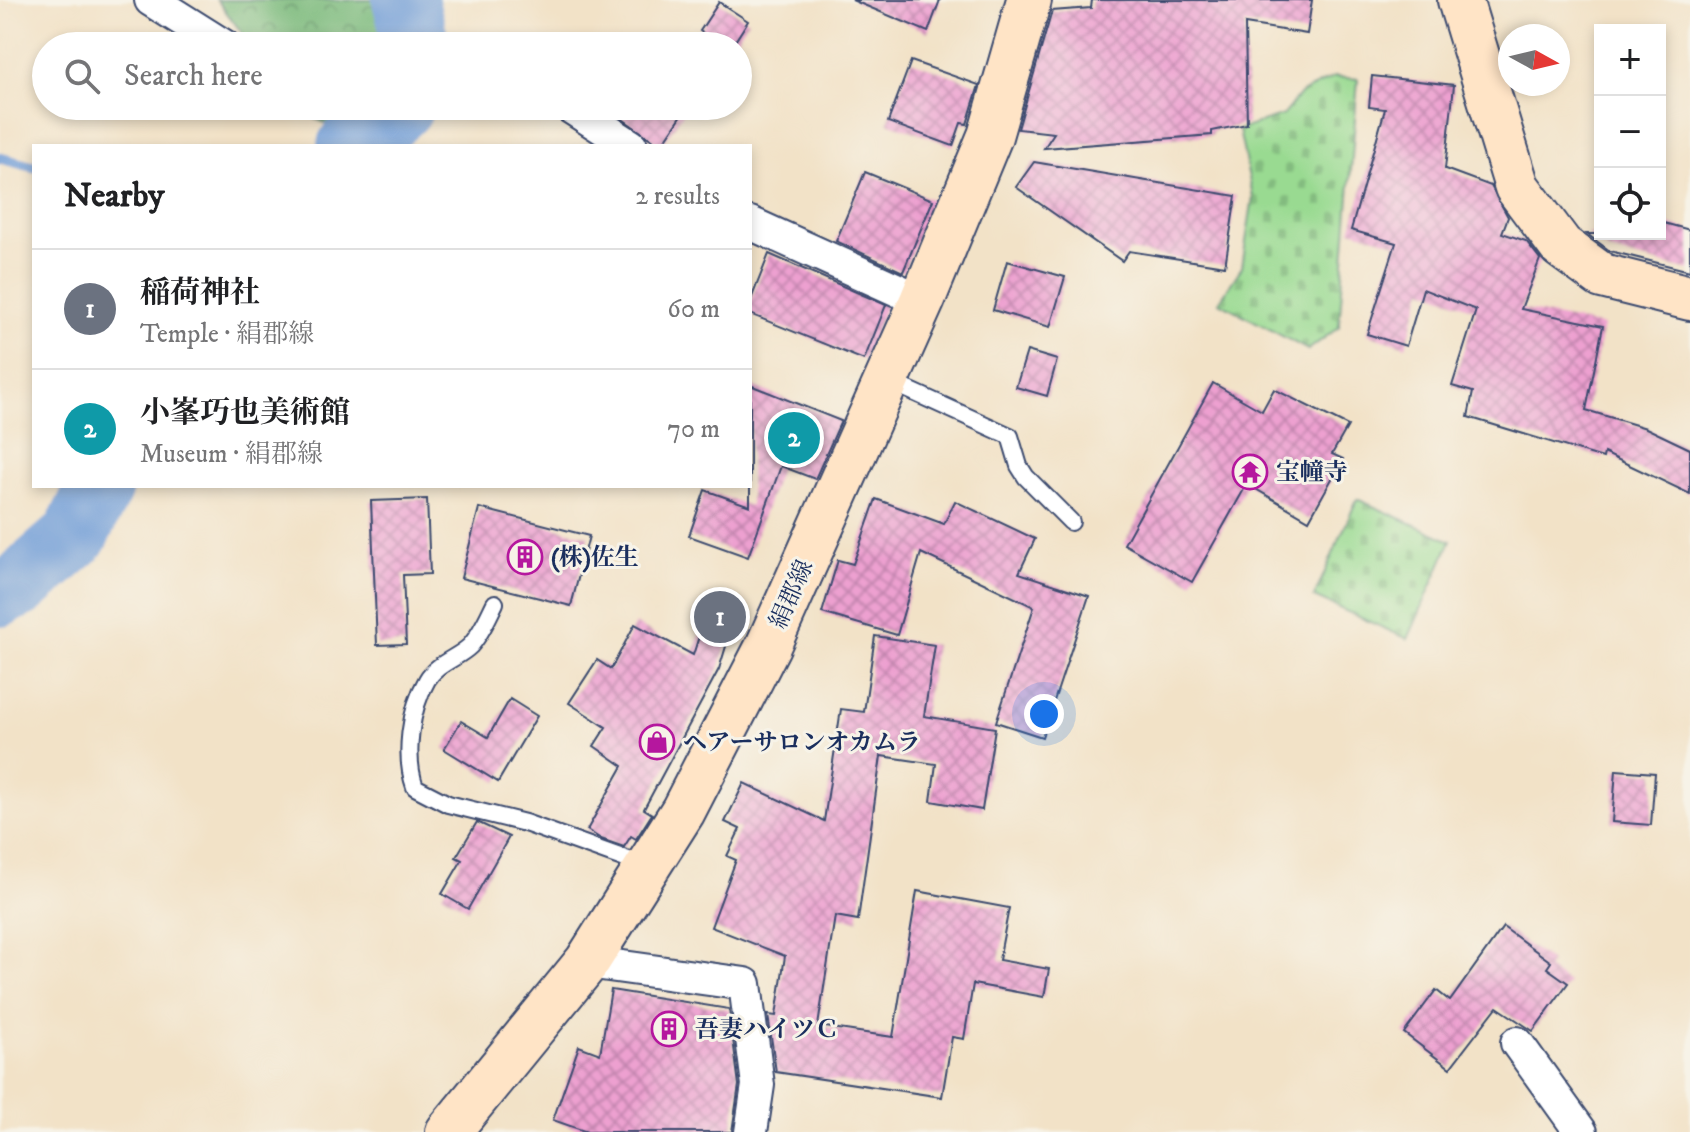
<!DOCTYPE html>
<meta charset="utf-8">
<style>
:root{--surface:#fff;--page:#f2f2f2;--text:#202124;--muted:#757577;--line:#e0e0e0;--accent:#7c3aed}
body{margin:0;font-family:"IM FELL DW Pica","Noto Serif JP",serif;background:var(--page);color:var(--text)}
.controls{position:absolute;right:24px;top:24px;display:grid;overflow:hidden;border-radius:0px;box-shadow:0 4px 12px #0003}
.controls button{width:72px;height:72px;display:grid;place-items:center;padding:0;border:0;border-bottom:2px solid var(--line);background:var(--surface);color:var(--text);font:40px sans-serif}
.compass{position:absolute;left:1498px;top:24px;width:72px;height:72px;border-radius:50%;background:var(--surface);box-shadow:0 4px 12px #0003;rotate:98deg}
.you{position:absolute;left:1044px;top:714px;width:28px;height:28px;margin:-20px;border:6px solid #fff;border-radius:50%;background:#1a73e8;box-shadow:0 0 0 12px #1a73e833}
.badge{display:grid;place-items:center;width:52px;height:52px;border-radius:50%;background:var(--accent);color:#fff;font-size:26px;font-weight:700}
.pin{position:absolute;translate:-50% -50%;border:4px solid #fff;box-shadow:0 2px 8px #0006}
.list{margin:0;padding:0;list-style:none}
h2{display:flex;justify-content:space-between;align-items:center;height:104px;margin:0;padding:0 32px;font-size:34px}
h2 small{font-size:26px;font-weight:400;color:var(--muted)}
.list li{display:grid;grid-template-columns:52px 1fr auto;gap:24px;align-items:center;box-sizing:border-box;height:120px;padding:0 32px;border-top:2px solid var(--line)}
.list b{display:block;font-size:30px;white-space:nowrap}
.list p{margin:0;font-size:26px;white-space:nowrap;color:var(--muted)}
.list em{font-size:26px;font-style:normal;color:var(--muted)}
.icon{flex:none;width:44px;height:44px;fill:none;stroke:currentColor;stroke-width:2;stroke-linecap:round;stroke-linejoin:round}
.map{position:relative;flex:none;width:1690px;height:1132px;overflow:hidden}
.search{position:absolute;background:var(--surface);box-shadow:0 4px 12px #0003;left:32px;top:32px;width:720px;height:88px;display:flex;align-items:center;gap:20px;box-sizing:border-box;padding:0 28px;border-radius:44px;color:var(--muted);font-size:30px}
.panel{position:absolute;background:var(--surface);box-shadow:0 4px 12px #0003;left:32px;top:144px;width:720px;height:344px;border-radius:0px}
.map>svg:first-child{display:block}
</style>
<div class="map">
<svg width="1690" height="1132" viewBox="0 0 1690 1132">
<defs>
<pattern id="forest-crowns" width="20" height="18" patternUnits="userSpaceOnUse" patternTransform="scale(2)"><rect width="20" height="18" fill="#7aba7b"/><path d="M2 6a3 3 0 1 1 6 0M12 15a3 3 0 1 1 6 0" fill="none" stroke="#639868"/></pattern>
<pattern id="cemetery-stones" width="16" height="16" patternUnits="userSpaceOnUse" patternTransform="scale(2)"><rect width="16" height="16" fill="#99da91"/><path d="M2 7V4a2 2 0 0 1 4 0v3zM10 15v-3a2 2 0 0 1 4 0v3z" fill="#83bb7f"/></pattern>
<pattern id="building-cross-hatch" width="8" height="8" patternUnits="userSpaceOnUse" patternTransform="scale(2)"><rect width="8" height="8" fill="#eda0d0"/><path d="M0 0l8 8M0 8l8-8" fill="none" stroke="#bf83ac"/></pattern>
</defs>
<rect width="100%" height="100%" fill="#f7f3e8"/>
<filter id="ink" filterUnits="userSpaceOnUse"><feTurbulence type="fractalNoise" baseFrequency=".0125" numOctaves="2"/><feDisplacementMap in="SourceGraphic" scale="16" xChannelSelector="R" yChannelSelector="G"/><feConvolveMatrix kernelMatrix="1 2 1 2 8 2 1 2 1" color-interpolation-filters="sRGB"/></filter>
<filter id="wash" filterUnits="userSpaceOnUse"><feTurbulence type="fractalNoise" baseFrequency=".006" numOctaves="4" result="noise"/><feDisplacementMap in="SourceGraphic" scale="32" xChannelSelector="R" yChannelSelector="G"/><feGaussianBlur stdDeviation="1.8" result="paint"/><feColorMatrix in="noise" values="0 0 0 0 0 0 0 0 0 0 0 0 0 0 0 0 0 1.4 0 .05"/><feComposite in="paint" operator="in"/></filter>
<g filter="url(#wash)">
<rect width="100%" height="100%" fill="#f2e2c7"/>
<!-- forest -->
<g fill="url(#forest-crowns)" stroke="#4a746c" stroke-width="2">
<polygon points="217,0 375,0 387,30 386,46 237,46 242,33"/>
<polygon points="289,106 369,106 355,131 327,124"/>
</g>
<!-- cemetery -->
<g fill="url(#cemetery-stones)" stroke="#5a8478" stroke-width="2">
<polygon points="1334,77 1358,79 1339,327 1308,350 1219,302 1242,267 1253,197 1239,130 1283,115 1301,93"/>
<polygon points="1357,499 1451,541 1408,639 1314,597"/>
</g>
<g fill="none" stroke-linecap="round" stroke-linejoin="round">
<!-- stream -->
<polyline stroke="#6f9cd7" stroke-width="11" points="0,158 34,167"/>
<!-- river -->
<g stroke="#6f9cd7" stroke-width="66">
<polyline points="405,0 417,46"/>
<polyline points="350,146 362,143 401,106"/>
<polyline points="0,594 19,585 75,536 100,486"/>
</g>
</g>
<g id="blocks">
<!-- building -->
<g fill="url(#building-cross-hatch)">
<polygon points="852,0 940,0 928,32"/>
<polygon points="1092,0 1312,0 1307,34 1245,24 1247,124 1212,131 1212,135 1044,148 1054,133 1018,129 1052,11 1091,8"/>
<polygon points="719,2 748,21 732,46 722,46 700,31"/>
<polygon points="911,61 979,85 967,124 961,123 953,146 888,122"/>
<polygon points="1372,76 1454,85 1445,169 1491,186 1508,217 1502,233 1526,241 1540,259 1521,309 1603,326 1586,410 1646,428 1690,449 1690,494 1604,453 1603,458 1468,417 1473,392 1452,386 1476,310 1423,289 1406,346 1367,334 1396,243 1351,230 1385,109 1369,107"/>
<polygon points="604,106 688,106 661,146"/>
<polygon points="1034,162 1236,196 1225,266 1129,251 1122,261 1016,187"/>
<polygon points="865,172 933,200 903,272 836,241"/>
<polygon points="1660,222 1690,230 1690,271 1610,251 1587,234 1660,234"/>
<polygon points="769,254 886,305 864,360 750,314 750,302"/>
<polygon points="1007,261 1065,277 1050,327 993,310"/>
<polygon points="1027,351 1057,360 1047,396 1016,387"/>
<polygon points="1213,383 1262,411 1274,389 1348,426 1332,454 1343,459 1309,520 1247,484 1192,582 1124,544"/>
<polygon points="750,385 841,421 815,479 781,466 748,557 689,536 705,490 750,506"/>
<polygon points="427,499 430,574 403,575 406,644 377,645 371,501"/>
<polygon points="876,499 944,524 955,501 1035,539 1019,573 1089,596 1042,737 996,722 1034,607 921,553 897,635 822,613 838,560 853,564"/>
<polygon points="479,508 589,536 571,606 461,578"/>
<polygon points="712,596 739,604 719,669 644,809 652,814 636,839 631,836 624,847 601,839 587,830 623,766 594,746 606,727 569,703 597,660 611,669 635,624 693,655"/>
<polygon points="875,636 935,645 924,716 995,728 982,810 931,801 936,764 881,756 858,920 835,916 818,1026 893,1037 917,891 1009,908 999,960 1049,969 1044,997 973,984 964,1039 952,1037 942,1097 776,1072 768,1015 776,1016 785,956 711,927 736,860 727,856 740,829 725,822 744,783 824,821 841,709 864,712"/>
<polygon points="510,699 537,716 498,782 444,749 461,721 488,737"/>
<polygon points="1616,770 1655,773 1651,825 1612,822"/>
<polygon points="477,822 509,837 468,909 442,894 462,860 456,857"/>
<polygon points="1503,927 1551,962 1547,968 1568,983 1533,1031 1497,1007 1450,1068 1404,1033 1436,990 1450,1001"/>
<polygon points="611,990 729,1009 739,1085 732,1132 587,1132 553,1120 579,1046 600,1054"/>
</g>
</g>
</g>
<g filter="url(#ink)">
<use href="#blocks" fill-opacity="0" stroke="#3b4a6e" stroke-width="2"/>
<g fill="none" stroke-linecap="round" stroke-linejoin="round">
<!-- lane casing -->
<g stroke="#3b4a6e" stroke-width="20">
<g id="lane">
<polyline points="889,381 1010,436 1019,466 1026,477 1071,522"/>
<path d="M495 603C488 617 481 634 470 646 458 658 437 663 427 680 410 709 404 756 415 787L448 804 525 823 645 866"/>
</g>
</g>
<!-- street casing -->
<g stroke="#3b4a6e" stroke-width="36">
<g id="street">
<polyline points="151,0 224,46"/>
<polyline points="569,106 631,146"/>
<polyline points="750,223 922,301"/>
<polyline points="587,962 745,984 758,1085 751,1132"/>
<polyline points="1517,1043 1581,1132"/>
</g>
</g>
<!-- secondary casing -->
<g stroke="#3b4a6e" stroke-width="48">
<g id="secondary">
<polyline points="1460,0 1517,187 1561,246 1602,276 1690,298"/>
<polyline points="448,1132 587,962 683,811 768,646 922,301 990,136 1029,0"/>
</g>
</g>
<!-- lane -->
<use href="#lane" stroke="#fff" stroke-width="16"/>
<!-- street -->
<use href="#street" stroke="#fff" stroke-width="32"/>
<!-- secondary -->
<use href="#secondary" stroke="#ffe4c6" stroke-width="44"/>
</g>
</g>
<!-- icons -->
<defs>
<g id="temple-ring" transform="scale(1.8)"><circle r="9.5" fill="#f7f3e8" stroke="#b5179e" stroke-width="1.5"/><path d="M0-6L5-2H3V0L6.5 2.5H4V6H1.5V3h-3V6H-4V2.5H-6.5L-3 0V-2H-5Z" fill="#b5179e"/></g>
<g id="building-ring" transform="scale(1.8)"><circle r="9.5" fill="#f7f3e8" stroke="#b5179e" stroke-width="1.5"/><path d="M-4-6H4V6H1V3H-1V6H-4ZM-2.5-4.3h1.7v1.8h-1.7ZM.8-4.3h1.7v1.8H.8ZM-2.5-1h1.7V.8h-1.7ZM.8-1h1.7V.8H.8Z" fill="#b5179e"/></g>
<g id="shop-ring" transform="scale(1.8)"><circle r="9.5" fill="#f7f3e8" stroke="#b5179e" stroke-width="1.5"/><path d="M-5-2.5h2.3a2.7 3.5 0 0 1 5.4 0H5L5.5 6h-11ZM-1.5-2.5h3a1.5 2.3 0 0 0-3 0Z" fill="#b5179e"/></g>
</defs>
<g fill-rule="evenodd">
<use href="#temple-ring" x="1250" y="472"/>
<use href="#building-ring" x="525" y="557"/>
<use href="#shop-ring" x="657" y="742"/>
<use href="#building-ring" x="669" y="1029"/>
</g>
<g text-anchor="middle" stroke-width="6" stroke-linejoin="round" paint-order="stroke">
<!-- poi labels -->
<g font-size="24" font-weight="bold" fill="#1b2f5e" stroke="#f7f3e8" text-anchor="start">
<text x="1276" y="480">宝幢寺</text>
<text x="551" y="565">(株)佐生</text>
<text x="683" y="750">ヘアーサロンオカムラ</text>
<text x="695" y="1037">吾妻ハイツＣ</text>
</g>
<!-- street labels -->
<g font-size="24" fill="#1b2f5e" stroke="#f7f3e8">
<text transform="translate(791 594) rotate(-66)" y="8">絹郡線</text>
</g>
</g>
</svg>
<div class="controls">
<button>+</button>
<button>−</button>
<button><svg class="icon" aria-label="locate" viewBox="0 0 24 24"><circle cx="12" cy="12" r="6"/><path d="M12 2v4M12 18v4M2 12h4M18 12h4"/></svg></button>
</div>
<svg class="compass" viewBox="-18 -18 36 36"><path d="M0-13l5 13h-10z" fill="#e53935"/><path d="M0 13l5-13h-10z" fill="#757577"/></svg>
<div class="you"></div>
<div class="pin badge" style="left:720px;top:617px;background:#6b7280">1</div>
<div class="pin badge" style="left:794px;top:438px;background:#0f9aa8">2</div>
<div class="search"><svg class="icon" aria-label="search" viewBox="0 0 24 24"><circle cx="10" cy="10" r="6"/><path d="M15 15l6 6"/></svg>Search here</div>
<section class="panel">
<h2>Nearby<small>2 results</small></h2>
<ul class="list">
<li><span class="badge" style="background:#6b7280">1</span><div><b>稲荷神社</b><p>Temple · 絹郡線</p></div><em>60 m</em></li>
<li><span class="badge" style="background:#0f9aa8">2</span><div><b>小峯巧也美術館</b><p>Museum · 絹郡線</p></div><em>70 m</em></li>
</ul>
</section>
</div>
